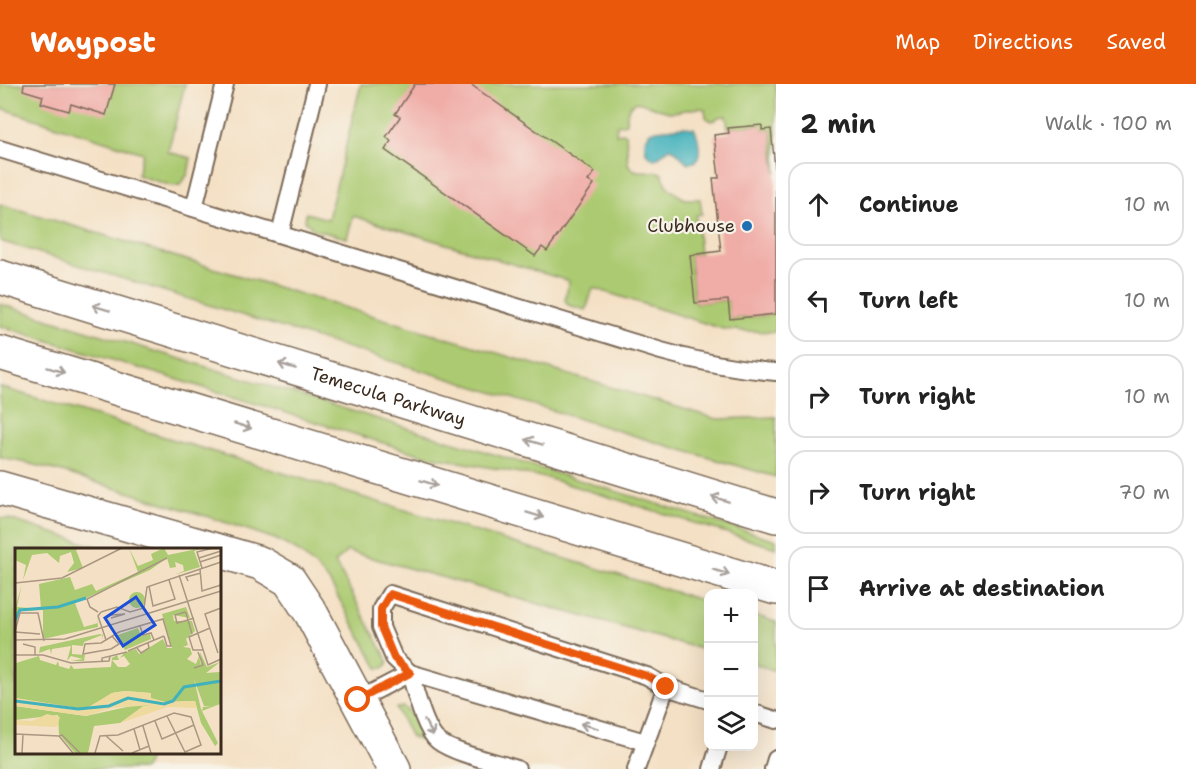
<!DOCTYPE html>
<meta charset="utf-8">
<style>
:root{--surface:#fff;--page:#f2f2f2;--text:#222;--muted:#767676;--line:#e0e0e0;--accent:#ea580c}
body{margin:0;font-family:"Shantell Sans",sans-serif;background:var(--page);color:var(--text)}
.controls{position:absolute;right:18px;bottom:18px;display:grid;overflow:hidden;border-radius:12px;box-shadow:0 6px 24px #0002}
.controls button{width:54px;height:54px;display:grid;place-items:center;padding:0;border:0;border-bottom:2px solid var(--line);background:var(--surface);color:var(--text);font:30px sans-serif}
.stop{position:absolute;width:18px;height:18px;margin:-14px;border:4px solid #ea580c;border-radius:50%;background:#fff}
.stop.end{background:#ea580c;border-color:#fff;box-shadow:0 2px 6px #0008}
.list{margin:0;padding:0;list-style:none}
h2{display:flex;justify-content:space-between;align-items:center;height:78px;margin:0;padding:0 24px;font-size:26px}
h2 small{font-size:20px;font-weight:400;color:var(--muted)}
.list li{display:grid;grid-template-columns:39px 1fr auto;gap:18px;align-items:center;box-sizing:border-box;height:84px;margin:0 12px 12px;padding:0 12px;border:2px solid var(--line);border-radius:18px}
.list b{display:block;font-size:22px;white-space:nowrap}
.list em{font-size:20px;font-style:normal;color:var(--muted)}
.icon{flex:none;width:33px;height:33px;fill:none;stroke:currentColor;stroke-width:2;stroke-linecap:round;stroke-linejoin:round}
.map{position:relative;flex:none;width:776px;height:685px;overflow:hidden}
header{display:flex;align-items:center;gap:36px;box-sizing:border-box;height:84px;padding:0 30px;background:var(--accent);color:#fff}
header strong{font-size:28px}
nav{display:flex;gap:33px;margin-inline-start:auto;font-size:21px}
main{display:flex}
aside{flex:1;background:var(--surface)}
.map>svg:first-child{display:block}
</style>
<header>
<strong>Waypost</strong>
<nav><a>Map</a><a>Directions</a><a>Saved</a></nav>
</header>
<main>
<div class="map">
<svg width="776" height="685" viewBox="0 0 776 685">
<rect width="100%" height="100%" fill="#f7f3e8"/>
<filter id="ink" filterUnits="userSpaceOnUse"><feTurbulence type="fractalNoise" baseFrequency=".0167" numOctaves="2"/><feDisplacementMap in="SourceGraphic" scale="12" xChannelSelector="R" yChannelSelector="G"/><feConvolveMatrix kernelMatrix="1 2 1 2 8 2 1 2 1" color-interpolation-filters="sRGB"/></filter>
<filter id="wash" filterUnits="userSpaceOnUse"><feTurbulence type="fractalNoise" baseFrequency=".008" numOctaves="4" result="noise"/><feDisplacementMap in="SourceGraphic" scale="24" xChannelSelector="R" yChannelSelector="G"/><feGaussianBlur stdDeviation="1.35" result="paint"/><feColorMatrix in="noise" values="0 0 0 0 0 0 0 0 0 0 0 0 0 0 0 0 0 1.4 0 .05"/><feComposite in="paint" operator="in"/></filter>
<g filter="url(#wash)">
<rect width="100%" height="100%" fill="#f4e0c4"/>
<!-- green -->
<g fill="#abca71" stroke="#737a48" stroke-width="1.5">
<polygon points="0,0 185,0 168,68 191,74 188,90 180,101 172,102 137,91 143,69 0,24"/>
<path d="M361 0H776V89L771 45 762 46 761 41 728 44 726 32 718 33 715 36 711 37 706 33 705 25C694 22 683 28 672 28 651 28 628 0 626 39L617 41 616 50 622 49 626 50 628 80 632 85 638 87 658 88 662 90 668 103 678 111 685 115H700L702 130 696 131 700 170 690 171 695 219 728 216 731 235 776 230V248L745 247 723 245 593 204 586 226 568 221 565 216 569 197 353 132 347 154 315 146 305 137 306 129 328 135Z"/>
<polygon points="0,120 717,335 776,333 776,393 658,359 0,157"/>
<polygon points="0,220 776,456 776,464 547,394 422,371 228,311 0,242"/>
<polygon points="0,303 708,518 708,567 347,467 335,479 341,489 388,577 387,581 383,584 378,584 329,497 314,481 296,466 275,455 209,433 59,387 27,379 0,374"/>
<polygon points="0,434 9,435 107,466 16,466 16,668 150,669 145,685 0,685"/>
<polygon points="754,531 776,538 776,587 754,580"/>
<path d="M403 623C417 631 420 648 432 659L411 653 396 624Z"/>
</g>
<!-- water -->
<path fill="#41b1bc" stroke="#3e6e6d" stroke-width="1.5" d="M683 43 694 44C698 51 705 79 690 79 685 80 678 67 671 64 664 66 662 73 654 75L646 69 645 57 650 48 657 46Z"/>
<g id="blocks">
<!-- building -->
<g fill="#f0ada8">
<polygon points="24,0 115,0 106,31 71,20 69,27 41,19 43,12 23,6"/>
<polygon points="415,0 470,0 595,88 588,97 594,100 547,167 542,163 535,172 385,66 391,57 386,53 400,33 395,30"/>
<polygon points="762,41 762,46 771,45 776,93 776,230 730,235 728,216 695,219 690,171 721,167 713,94 719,94 714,51 729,49 728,44"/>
</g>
</g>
</g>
<g filter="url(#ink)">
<use href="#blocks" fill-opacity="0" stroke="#7c6a58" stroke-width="1.5"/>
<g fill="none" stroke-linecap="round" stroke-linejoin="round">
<!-- lane casing -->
<g stroke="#7c6a58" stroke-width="20">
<g id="lane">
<path d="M0 65 661 267C699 278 737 285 776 288"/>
<polyline points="194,124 225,0"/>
<polyline points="280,150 317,0"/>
<path d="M358 616 410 589C415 606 424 646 438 657 455 670 496 678 517 685"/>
<polyline points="754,629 776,636"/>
<polyline points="645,658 410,589 394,574 381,543 381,525 390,510 647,592 666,603"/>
<polyline points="636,685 666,603 708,616"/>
<polyline points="712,685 719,662"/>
<polyline points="773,685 776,675"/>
</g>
</g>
<!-- street casing -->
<g stroke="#7c6a58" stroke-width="36">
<g id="street">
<polyline points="0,404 216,466"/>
<polyline points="219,467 260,479 289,496 311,529 394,685"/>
</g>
</g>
<!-- primary casing -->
<g stroke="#7c6a58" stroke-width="36">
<g id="primary">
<path id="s1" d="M0 193 776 432"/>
<polyline points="0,269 776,504"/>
</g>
</g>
<!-- lane -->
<use href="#lane" stroke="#fff" stroke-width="16"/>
<!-- street -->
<use href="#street" stroke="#fff" stroke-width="33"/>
<!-- primary -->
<use href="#primary" stroke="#fff" stroke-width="33"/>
</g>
<!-- one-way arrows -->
<defs><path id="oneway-shaft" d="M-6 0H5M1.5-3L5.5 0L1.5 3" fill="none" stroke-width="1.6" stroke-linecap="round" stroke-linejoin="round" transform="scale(1.5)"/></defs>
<g stroke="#a79f9a">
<use href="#oneway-shaft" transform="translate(101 224) rotate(-163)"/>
<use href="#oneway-shaft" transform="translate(287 282) rotate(-163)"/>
<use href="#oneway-shaft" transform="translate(56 286) rotate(17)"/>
<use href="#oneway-shaft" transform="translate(243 342) rotate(17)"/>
<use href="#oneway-shaft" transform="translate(534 358) rotate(-163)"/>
<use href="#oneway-shaft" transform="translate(429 399) rotate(17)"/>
<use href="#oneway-shaft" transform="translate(720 415) rotate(-163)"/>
<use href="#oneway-shaft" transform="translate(535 431) rotate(17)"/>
<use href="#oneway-shaft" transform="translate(721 488) rotate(17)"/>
<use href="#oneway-shaft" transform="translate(589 642) rotate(-164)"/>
<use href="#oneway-shaft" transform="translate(429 644) rotate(59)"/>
</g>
</g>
<g fill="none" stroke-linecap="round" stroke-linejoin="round" filter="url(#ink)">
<!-- route -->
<polyline stroke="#ea580c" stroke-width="8" points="358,616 410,589 394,574 381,543 381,525 390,510 647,592 666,603"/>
</g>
<!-- markers -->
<circle fill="#1f6fb2" stroke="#f7f3e8" stroke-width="2" cx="747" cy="142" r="6"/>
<g text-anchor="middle" stroke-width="4.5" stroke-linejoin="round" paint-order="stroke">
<!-- poi labels -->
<g font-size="18" fill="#3b2a1e" stroke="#f7f3e8" text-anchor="end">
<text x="735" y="148">Clubhouse</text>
</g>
<!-- street labels -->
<g font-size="18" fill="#3b2a1e" stroke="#f7f3e8">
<text dy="6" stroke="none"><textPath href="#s1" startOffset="406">Temecula Parkway</textPath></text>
</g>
</g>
<!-- overview -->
<g transform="translate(15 464)">
<rect width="206" height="206" fill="#f4e0c4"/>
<path d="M0 0H65L61 2 68 20 52 24 59 15 56 4 45 8 44 15 32 5 17 7 8 32 11 17 0 12ZM114 0 123 18 138 12 136 6 149 0 153 7 187 0 179 3 185 19 159 27 169 23 168 17 160 14 161 19 155 20 152 10 135 22 60 55 69 79 83 75 82 65 83 79 28 91V62L5 63 0 79V61L7 36 2 59 26 61 24 36 55 29 60 42 77 36 81 43 123 24ZM114 52a8 8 0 1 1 16 0a8 8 0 1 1-16 0ZM171 59 175 70 158 67 159 73H177L180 83 171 91 173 97 168 99 175 100 177 106 172 111 181 116 184 108 186 119 185 104 192 119 205 114 191 125 205 124V156L187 163 188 159 196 158H189L179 131 186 161 203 195 200 198 186 175 180 153 150 154 135 150V145L110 143 97 145 76 159 65 161 0 150V111L1 115 24 108 25 112 41 117 43 113 44 118 54 121 56 117 59 121 75 120 96 119 97 110 102 107 104 112H97L103 119H111L115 116 109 108 105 110 109 105 121 101 124 106 148 91 152 100H157L147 66ZM123 80 126 88 135 86 136 91 110 102 100 88ZM85 86 88 87V91L87 87 69 94 68 98 57 97V106L70 107 69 113H56L68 111 56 108 52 113 56 98 37 101 36 106 35 101 24 105 25 99ZM130 155 139 157 130 158 105 175 79 178 73 205H60L44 186 43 167 0 172V158L71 168Z" fill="#abca71"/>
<path d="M110 143 136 145V150L150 154 180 153 182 160 153 159 105 175 128 158 138 157 97 160 71 168 0 158 1 150 70 161 97 145ZM32 166 45 169 42 179 0 177V172L17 173Z" fill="#eeda9e"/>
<path fill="none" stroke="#41b1bc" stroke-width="3" d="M0 72 5 62 43 59 71 50M0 153 63 161 94 158 113 150 149 156 158 153 169 139 206 133"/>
<path fill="none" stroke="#aa9782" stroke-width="1.5" d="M184 10 206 3M185 14 206 7M187 20 182 4 198 0M185 21 187 43 206 37M164 27 193 117 206 111M173 33 171 29 186 25M0 35 47 30 107 0M134 38 138 58 160 51 154 32M83 64 75 59 72 51 152 10M86 64 102 59 115 64 129 60 132 39 206 14M86 64 83 68 91 92M96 67 110 66 96 70M125 78 128 87 136 85 139 92M0 83 5 65H23L29 93M0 84 25 86M177 86 171 65 170 64 160 67 162 75 173 72 179 70M97 88 104 96 96 101 68 106 70 96 86 95 104 84 148 71 156 98H152L149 88M0 92 50 91 206 43M8 96 20 99V107M122 100 126 105 134 100 133 95M188 102H178L174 89 195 80M113 103 149 88M203 105 190 66 206 60M0 107H28L56 115 94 113 95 108M87 114V110L112 104M179 120 188 117 183 104M140 173 147 191 179 177M128 178 136 205M119 181 125 202M0 186 44 188M90 187 108 203M44 188 47 187 65 205M44 188 58 205M7 205 8 187M80 205 85 188 103 187 159 165 176 169 186 197 170 204 152 168M117 205 134 198"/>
<path fill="#1d4ed8" fill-opacity="0.15" stroke="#1d4ed8" stroke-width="3" d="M121 49 140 77 108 98 90 70Z"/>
<rect width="206" height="206" fill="none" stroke="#3b2a1e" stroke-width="3"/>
</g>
</svg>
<div class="controls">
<button>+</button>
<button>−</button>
<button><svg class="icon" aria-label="layers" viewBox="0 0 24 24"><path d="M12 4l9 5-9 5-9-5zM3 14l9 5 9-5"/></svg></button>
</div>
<div class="stop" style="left:358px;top:616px"></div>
<div class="stop end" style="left:666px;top:603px"></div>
</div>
<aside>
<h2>2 min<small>Walk · 100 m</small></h2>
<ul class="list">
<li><svg class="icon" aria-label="ahead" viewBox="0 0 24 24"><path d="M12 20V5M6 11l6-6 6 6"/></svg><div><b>Continue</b></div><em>10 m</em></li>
<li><svg class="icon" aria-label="left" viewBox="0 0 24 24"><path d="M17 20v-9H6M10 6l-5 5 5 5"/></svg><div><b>Turn left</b></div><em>10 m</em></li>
<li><svg class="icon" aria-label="right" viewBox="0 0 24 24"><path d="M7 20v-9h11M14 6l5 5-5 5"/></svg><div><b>Turn right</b></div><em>10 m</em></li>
<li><svg class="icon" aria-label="right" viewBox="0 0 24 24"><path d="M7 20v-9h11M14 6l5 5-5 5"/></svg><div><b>Turn right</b></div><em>70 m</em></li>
<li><svg class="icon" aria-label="arrive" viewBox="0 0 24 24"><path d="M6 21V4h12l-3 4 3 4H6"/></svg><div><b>Arrive at destination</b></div></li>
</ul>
</aside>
</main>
